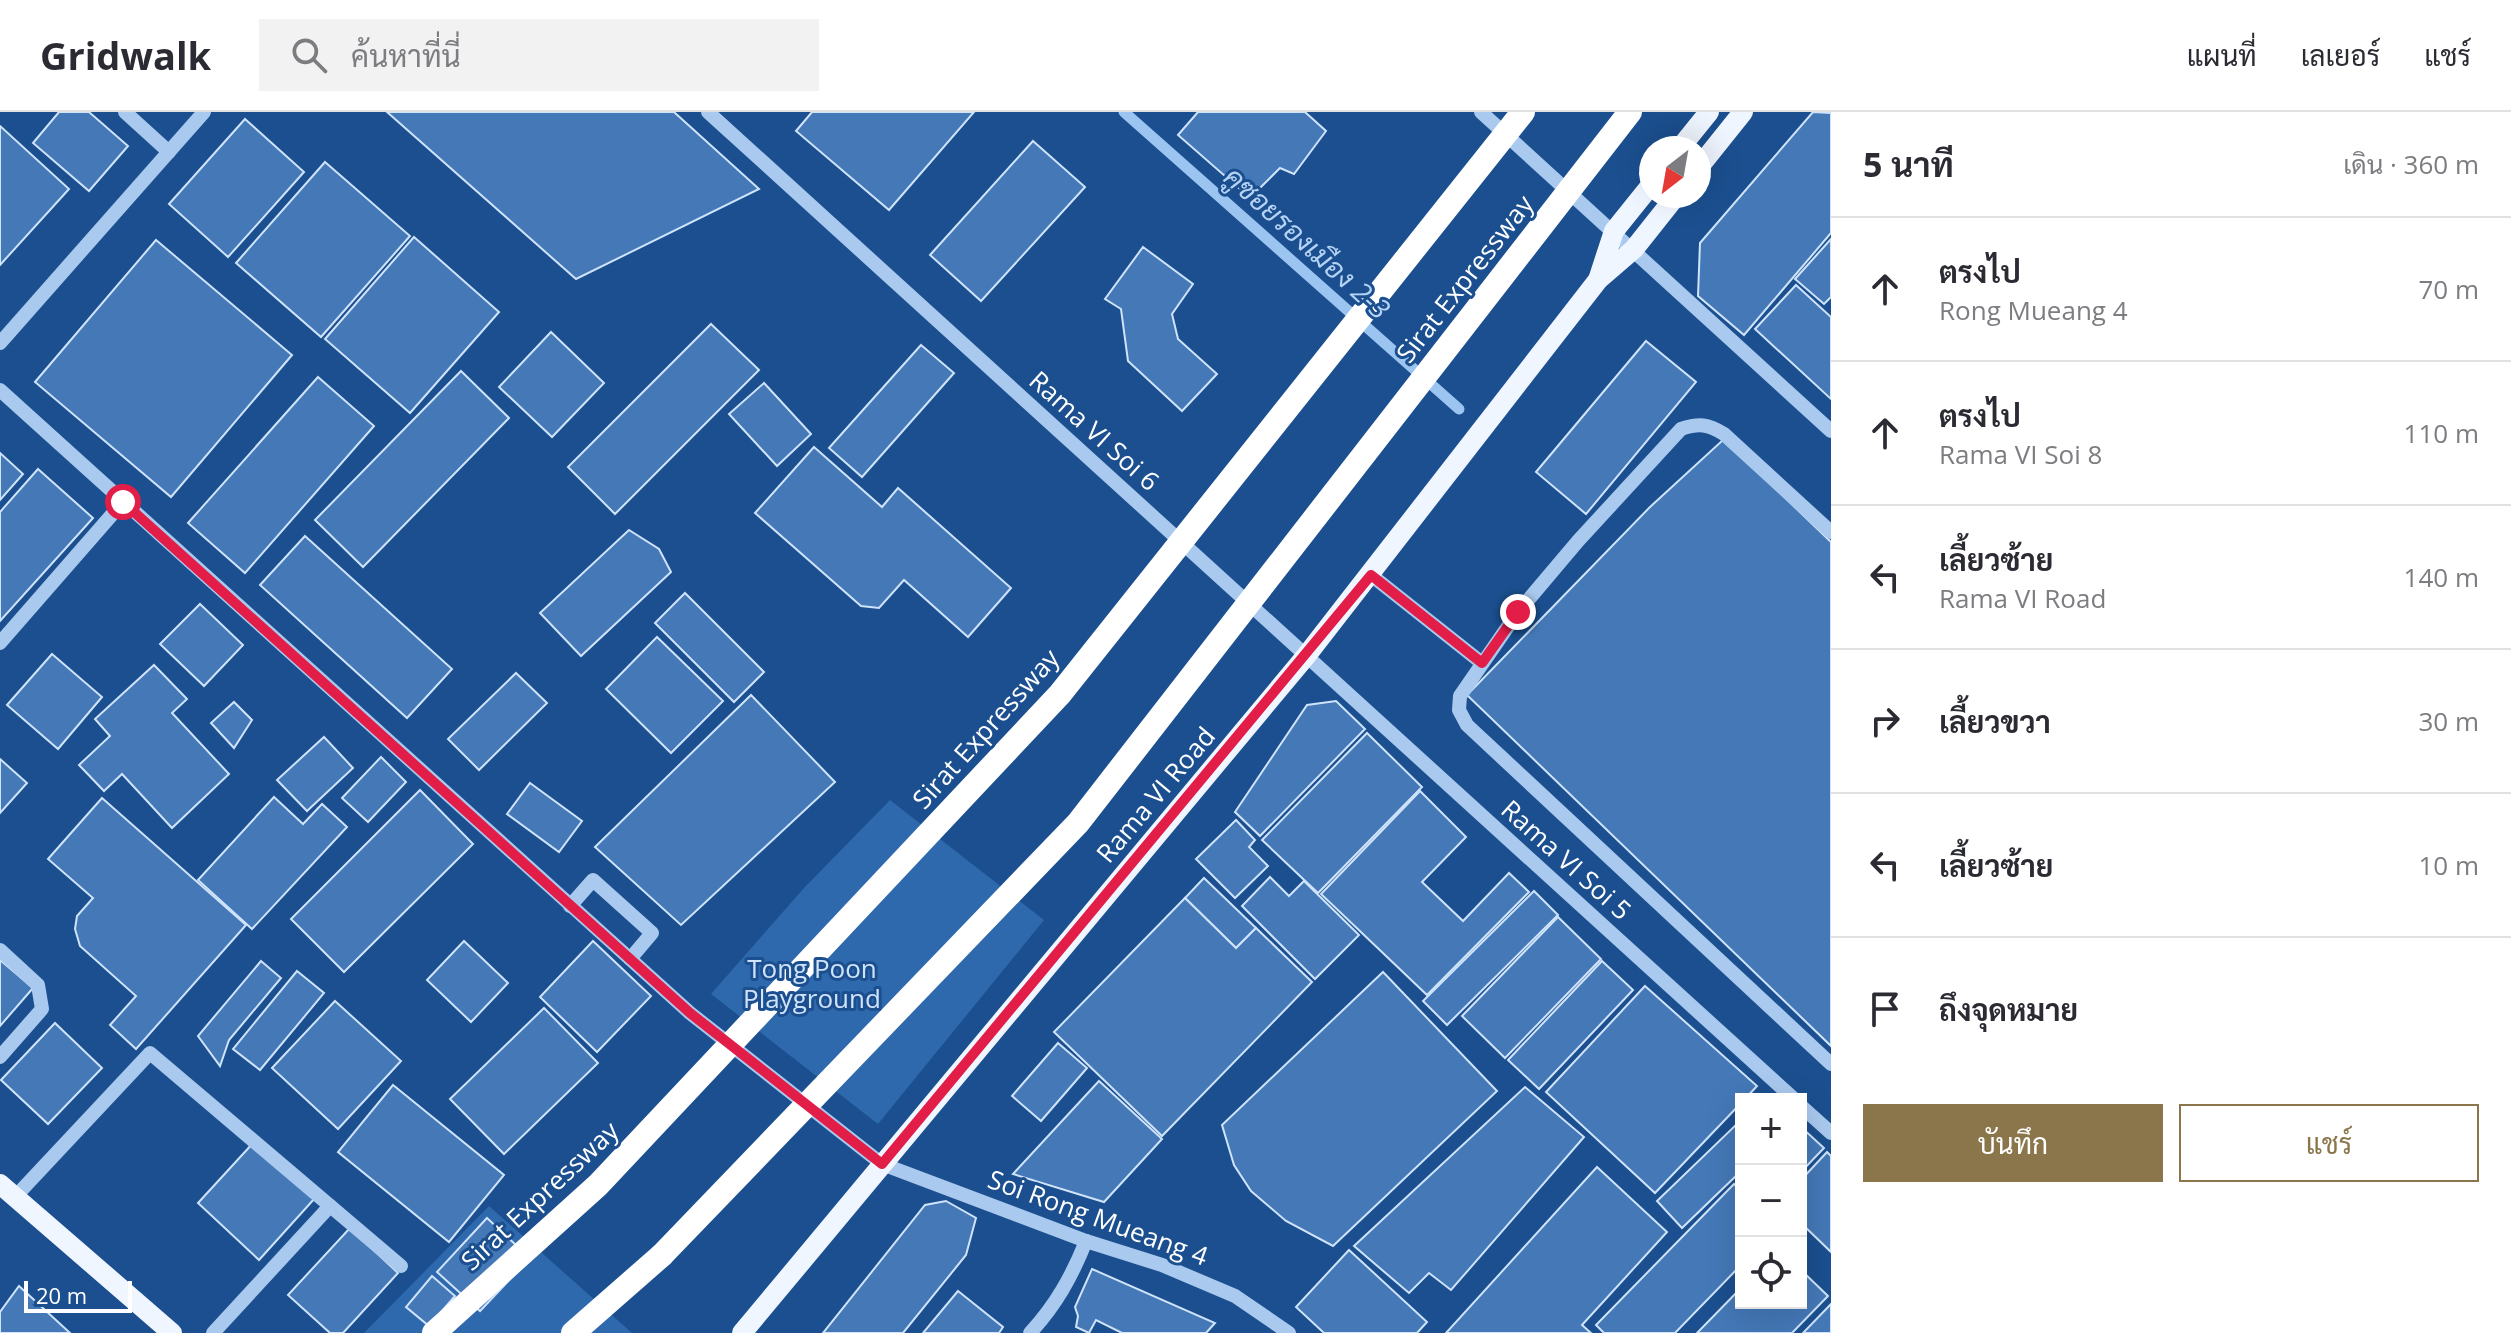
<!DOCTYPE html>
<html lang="th">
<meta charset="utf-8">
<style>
:root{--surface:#fff;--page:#f2f2f3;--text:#2b2b33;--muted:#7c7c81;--line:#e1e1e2;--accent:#8a764a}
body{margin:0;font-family:"Open Sans",Sarabun,sans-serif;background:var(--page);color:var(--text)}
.controls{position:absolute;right:24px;bottom:24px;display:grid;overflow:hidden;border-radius:0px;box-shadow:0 8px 32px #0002}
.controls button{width:72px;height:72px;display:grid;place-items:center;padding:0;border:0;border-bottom:2px solid var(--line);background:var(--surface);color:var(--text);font:40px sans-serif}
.compass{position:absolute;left:1639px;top:24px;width:72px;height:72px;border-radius:50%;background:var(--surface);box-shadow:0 8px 32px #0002;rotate:211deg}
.scale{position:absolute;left:24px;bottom:20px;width:108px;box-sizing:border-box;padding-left:8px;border:4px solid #fff;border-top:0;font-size:22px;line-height:28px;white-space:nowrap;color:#fff;-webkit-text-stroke:6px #1b4f8f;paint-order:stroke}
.stop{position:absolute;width:24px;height:24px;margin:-18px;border:6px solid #e11d48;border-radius:50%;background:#fff}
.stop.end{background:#e11d48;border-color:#fff;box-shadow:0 2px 8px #0008}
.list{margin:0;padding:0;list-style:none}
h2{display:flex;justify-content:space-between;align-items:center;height:104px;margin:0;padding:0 32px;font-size:34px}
h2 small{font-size:26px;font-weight:400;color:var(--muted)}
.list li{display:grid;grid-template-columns:52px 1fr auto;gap:24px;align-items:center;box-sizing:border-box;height:144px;padding:0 32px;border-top:2px solid var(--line)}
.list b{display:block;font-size:30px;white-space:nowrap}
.list p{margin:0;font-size:26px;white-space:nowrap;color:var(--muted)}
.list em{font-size:26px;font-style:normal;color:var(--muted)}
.actions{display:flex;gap:16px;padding:24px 32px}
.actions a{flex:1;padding:18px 0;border:2px solid var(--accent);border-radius:0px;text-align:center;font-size:28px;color:var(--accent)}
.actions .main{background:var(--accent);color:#fff}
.icon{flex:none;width:44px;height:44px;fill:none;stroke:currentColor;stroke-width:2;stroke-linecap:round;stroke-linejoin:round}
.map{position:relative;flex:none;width:1831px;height:1221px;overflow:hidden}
header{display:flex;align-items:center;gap:48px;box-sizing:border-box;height:112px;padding:0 40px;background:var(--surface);border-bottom:2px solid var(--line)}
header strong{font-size:38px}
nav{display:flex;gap:44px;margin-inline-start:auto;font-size:28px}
.search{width:560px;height:72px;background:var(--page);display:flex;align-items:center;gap:20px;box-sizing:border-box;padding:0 28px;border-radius:0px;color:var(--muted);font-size:30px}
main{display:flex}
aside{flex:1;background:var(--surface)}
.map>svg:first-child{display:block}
</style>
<header>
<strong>Gridwalk</strong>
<div class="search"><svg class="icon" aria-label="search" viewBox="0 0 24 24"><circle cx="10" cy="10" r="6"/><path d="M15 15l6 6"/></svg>ค้นหาที่นี่</div>
<nav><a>แผนที่</a><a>เลเยอร์</a><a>แชร์</a></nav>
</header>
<main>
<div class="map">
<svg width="1831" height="1221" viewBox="0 0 1831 1221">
<rect width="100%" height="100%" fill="#1b4f8f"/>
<!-- green -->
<g fill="#2e69ad">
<polygon points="890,688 1044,808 878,1012 711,882 804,776"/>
<polygon points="489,1094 632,1221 364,1221"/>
</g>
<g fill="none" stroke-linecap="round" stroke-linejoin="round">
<!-- stream -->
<polyline stroke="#9cc4f0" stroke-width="11" points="1124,0 1459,297"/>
</g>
<!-- building -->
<g fill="#4478b7" stroke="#cfe3fa" stroke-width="2">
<polygon points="59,0 89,0 128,34 89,79 33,31"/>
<polygon points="387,0 674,0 759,77 576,167"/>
<polygon points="812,0 974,0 889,98 796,19"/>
<polygon points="1198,0 1305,0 1326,19 1294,62 1280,56 1250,86 1178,23"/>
<polygon points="1813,0 1831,1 1831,121 1744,223 1698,184 1700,131"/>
<polygon points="245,7 304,60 228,145 169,92"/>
<polygon points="0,14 69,77 0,153"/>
<polygon points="1033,29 1085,75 981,189 930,143"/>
<polygon points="325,50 410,124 321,225 236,151"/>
<polygon points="414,125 499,200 410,301 325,227"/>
<polygon points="1831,127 1831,185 1824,192 1795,167"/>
<polygon points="156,128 292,243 171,385 35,270"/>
<polygon points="1143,135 1193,172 1172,202 1178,227 1217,262 1182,299 1128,249 1121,197 1105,187"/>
<polygon points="1796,173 1831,205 1831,287 1755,217"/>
<polygon points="711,212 759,258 615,402 568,355"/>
<polygon points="551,220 604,271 552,325 499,275"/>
<polygon points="1646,229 1696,270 1586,402 1536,360"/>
<polygon points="921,233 954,261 862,365 829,336"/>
<polygon points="461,259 509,306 363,455 315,408"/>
<polygon points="318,265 374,314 245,461 188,411"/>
<polygon points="764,271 811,322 777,354 729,302"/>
<polygon points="1724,327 1831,430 1831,934 1467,583 1650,395"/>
<polygon points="814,335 882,395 898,376 1011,476 968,525 904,468 879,496 861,494 755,401"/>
<polygon points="0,341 23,362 0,388"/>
<polygon points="38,357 93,406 0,509 0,400"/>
<polygon points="629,418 659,437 671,460 581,544 540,501"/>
<polygon points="305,424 452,557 407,606 260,473"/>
<polygon points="685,481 764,560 734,590 655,511"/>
<polygon points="200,492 243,533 204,574 160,532"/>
<polygon points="657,525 723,589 671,641 606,577"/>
<polygon points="52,542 102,585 58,637 7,593"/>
<polygon points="154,553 187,587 172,601 229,662 172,716 122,662 104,679 79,653 110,624 95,607"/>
<polygon points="516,561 547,591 479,658 448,627"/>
<polygon points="751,583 835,670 681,813 595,735"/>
<polygon points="1336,589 1365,617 1260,724 1235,700 1307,593"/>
<polygon points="234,590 252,608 234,636 211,611"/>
<polygon points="1367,621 1422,675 1318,781 1262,728"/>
<polygon points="324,625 353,656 307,699 277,668"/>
<polygon points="381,645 406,670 368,710 342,686"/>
<polygon points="0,647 27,671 0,701"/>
<polygon points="530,671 582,709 559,740 507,702"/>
<polygon points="420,678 473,732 344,860 291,807"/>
<polygon points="1420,679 1466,725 1422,770 1463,809 1509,761 1529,780 1427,883 1321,782"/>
<polygon points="274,685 303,712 322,692 347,715 252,817 198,768"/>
<polygon points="102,686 246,813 136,937 110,913 136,884 80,834 75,817 77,804 93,786 48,747"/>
<polygon points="1236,708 1255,728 1249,735 1268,754 1235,786 1196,747"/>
<polygon points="1270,765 1289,784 1304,769 1359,823 1315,867 1242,794"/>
<polygon points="1204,766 1256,816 1236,836 1185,786"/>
<polygon points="1534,779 1558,803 1447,913 1423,889"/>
<polygon points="1185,786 1236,836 1256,816 1312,870 1162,1024 1054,920"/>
<polygon points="1558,805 1601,847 1505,946 1462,904"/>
<polygon points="464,829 508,871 471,910 427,868"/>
<polygon points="593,829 651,884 597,940 540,885"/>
<polygon points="0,848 33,876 0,914"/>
<polygon points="261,849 281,866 229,928 220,954 198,924"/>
<polygon points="1602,849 1633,878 1539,977 1508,948"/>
<polygon points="297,859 324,881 260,958 233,937"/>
<polygon points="1383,860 1497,979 1333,1134 1286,1109 1251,1079 1234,1053 1222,1013"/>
<polygon points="1645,874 1757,974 1745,987 1741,987 1741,991 1655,1081 1546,980"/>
<polygon points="335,889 401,949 338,1017 272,956"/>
<polygon points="544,896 598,951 504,1042 450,987"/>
<polygon points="55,911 102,956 48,1012 1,968"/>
<polygon points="1058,931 1087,956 1041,1009 1012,984"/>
<polygon points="1099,969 1162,1027 1104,1090 1013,1062"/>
<polygon points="393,973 504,1063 449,1130 338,1040"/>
<polygon points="1525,975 1584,1025 1451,1178 1429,1161 1409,1181 1354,1134"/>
<polygon points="1741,1008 1741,1059 1682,1116 1657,1089"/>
<polygon points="1801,1015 1824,1036 1801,1060"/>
<polygon points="254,1030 315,1086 259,1148 198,1091"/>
<polygon points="1827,1040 1831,1044 1831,1140 1801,1111 1801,1068"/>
<polygon points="1597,1055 1667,1120 1582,1213 1591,1221 1446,1221"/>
<polygon points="1734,1072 1741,1079 1741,1153 1675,1221 1604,1221 1596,1213"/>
<polygon points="946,1089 976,1106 966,1143 903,1221 823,1221 925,1093"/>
<polygon points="487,1106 530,1146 480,1199 437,1160"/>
<polygon points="350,1116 398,1161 343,1221 330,1221 288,1183"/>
<polygon points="1349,1138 1427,1210 1417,1221 1324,1221 1296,1195"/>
<polygon points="1092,1157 1215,1211 1206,1221 1122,1221 1096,1208 1089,1221 1076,1215 1078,1204 1075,1195"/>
<polygon points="1801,1158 1828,1184 1792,1221 1697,1221 1741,1176 1741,1191 1801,1191"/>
<polygon points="432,1164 455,1184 429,1214 406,1195"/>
<polygon points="19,1174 70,1221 0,1221 0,1200"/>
<polygon points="958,1179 1003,1215 999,1221 923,1221"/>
<polygon points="1831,1192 1831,1221 1803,1221"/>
</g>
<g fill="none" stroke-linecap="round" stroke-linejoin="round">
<!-- minor -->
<g stroke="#a9c9ee" stroke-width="14">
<polyline points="125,0 169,40"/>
<polyline points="708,0 1794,987"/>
<polyline points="1481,0 1831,319"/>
<polyline points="0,231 204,0"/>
<polyline points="0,278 690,901 882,1052 1086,1129 1162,1153 1235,1184 1289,1221"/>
<path d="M1831 420 1724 322C1708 312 1699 311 1681 317L1578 429 1518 500 1460 584 1459 598 1467 613 1831 952"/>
<polyline points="1371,463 1482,551"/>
<polyline points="0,531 123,390"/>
<polyline points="570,794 593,768 652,821 630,847"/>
<polyline points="0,838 38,873 42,897 0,945"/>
<polyline points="1801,994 1831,1021"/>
<polyline points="15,1085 150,941 401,1154"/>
<polyline points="213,1221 330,1094"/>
<path d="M1030 1221C1056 1193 1072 1164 1086 1129"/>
</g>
<!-- major -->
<g stroke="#f0f6ff" stroke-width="20">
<polyline points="1680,36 1709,0"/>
<polyline points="1699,55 1743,0"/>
<polyline points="1598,168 1614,119 1651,73"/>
<polyline points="0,1072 172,1221"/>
<polyline points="742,1221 1306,544 1598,168 1634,137 1676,84"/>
</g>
<!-- highway -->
<polyline stroke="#fff" stroke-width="24" points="573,1221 662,1143"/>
<!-- highway-bridge -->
<g stroke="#fff" stroke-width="24">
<polyline points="662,1143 1078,711 1630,0"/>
<polyline points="434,1221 598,1073 1060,582 1523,0"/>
</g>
</g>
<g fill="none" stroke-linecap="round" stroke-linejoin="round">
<!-- route -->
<polyline stroke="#e11d48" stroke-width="10" points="123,390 690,901 882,1052 1371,463 1482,551 1518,500"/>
</g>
<g text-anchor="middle" stroke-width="6" stroke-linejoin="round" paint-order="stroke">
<!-- street labels -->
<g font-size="26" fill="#fff" stroke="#1b4f8f">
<text transform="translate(1465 167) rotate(-52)" y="9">Sirat Expressway</text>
<text transform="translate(1094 319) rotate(42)" y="9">Rama VI Soi 6</text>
<text transform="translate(986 617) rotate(-48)" y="9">Sirat Expressway</text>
<text transform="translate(1156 683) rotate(-50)" y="9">Rama VI Road</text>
<text transform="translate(1566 748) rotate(42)" y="9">Rama VI Soi 5</text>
<text transform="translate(540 1084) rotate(-43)" y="9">Sirat Expressway</text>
<text transform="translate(1098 1106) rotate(20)" y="9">Soi Rong Mueang 4</text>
</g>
<!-- park labels -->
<g font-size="26" fill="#cfe3fa" stroke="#1b4f8f">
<text x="812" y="866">Tong Poon<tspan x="812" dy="30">Playground</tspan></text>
</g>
<!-- water labels -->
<g font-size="28" font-style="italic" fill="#b5d3f5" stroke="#1b4f8f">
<text transform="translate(1307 131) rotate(42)" y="10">คูซอยรองเมือง 2-3</text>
</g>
</g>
</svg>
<div class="controls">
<button>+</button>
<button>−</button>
<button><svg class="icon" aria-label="locate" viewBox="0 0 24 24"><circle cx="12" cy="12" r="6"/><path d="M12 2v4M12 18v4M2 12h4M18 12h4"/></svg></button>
</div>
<svg class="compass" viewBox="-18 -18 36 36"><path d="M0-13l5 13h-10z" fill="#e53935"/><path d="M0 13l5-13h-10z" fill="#7c7c81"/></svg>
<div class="scale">20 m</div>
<div class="stop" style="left:123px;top:390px"></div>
<div class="stop end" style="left:1518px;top:500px"></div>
</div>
<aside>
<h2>5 นาที<small>เดิน · 360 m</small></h2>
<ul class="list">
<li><svg class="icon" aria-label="ahead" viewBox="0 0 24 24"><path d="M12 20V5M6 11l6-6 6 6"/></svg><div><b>ตรงไป</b><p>Rong Mueang 4</p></div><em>70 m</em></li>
<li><svg class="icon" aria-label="ahead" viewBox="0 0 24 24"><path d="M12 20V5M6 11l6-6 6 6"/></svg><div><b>ตรงไป</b><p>Rama VI Soi 8</p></div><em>110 m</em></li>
<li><svg class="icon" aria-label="left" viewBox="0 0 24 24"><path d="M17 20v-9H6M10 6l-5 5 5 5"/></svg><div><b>เลี้ยวซ้าย</b><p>Rama VI Road</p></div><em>140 m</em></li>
<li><svg class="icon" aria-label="right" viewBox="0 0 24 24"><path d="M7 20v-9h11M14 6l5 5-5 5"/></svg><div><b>เลี้ยวขวา</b></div><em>30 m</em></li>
<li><svg class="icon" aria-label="left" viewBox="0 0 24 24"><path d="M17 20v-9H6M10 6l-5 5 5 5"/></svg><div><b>เลี้ยวซ้าย</b></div><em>10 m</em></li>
<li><svg class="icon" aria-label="arrive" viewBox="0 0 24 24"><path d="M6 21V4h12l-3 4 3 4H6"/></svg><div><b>ถึงจุดหมาย</b></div></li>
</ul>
<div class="actions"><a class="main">บันทึก</a><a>แชร์</a></div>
</aside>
</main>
